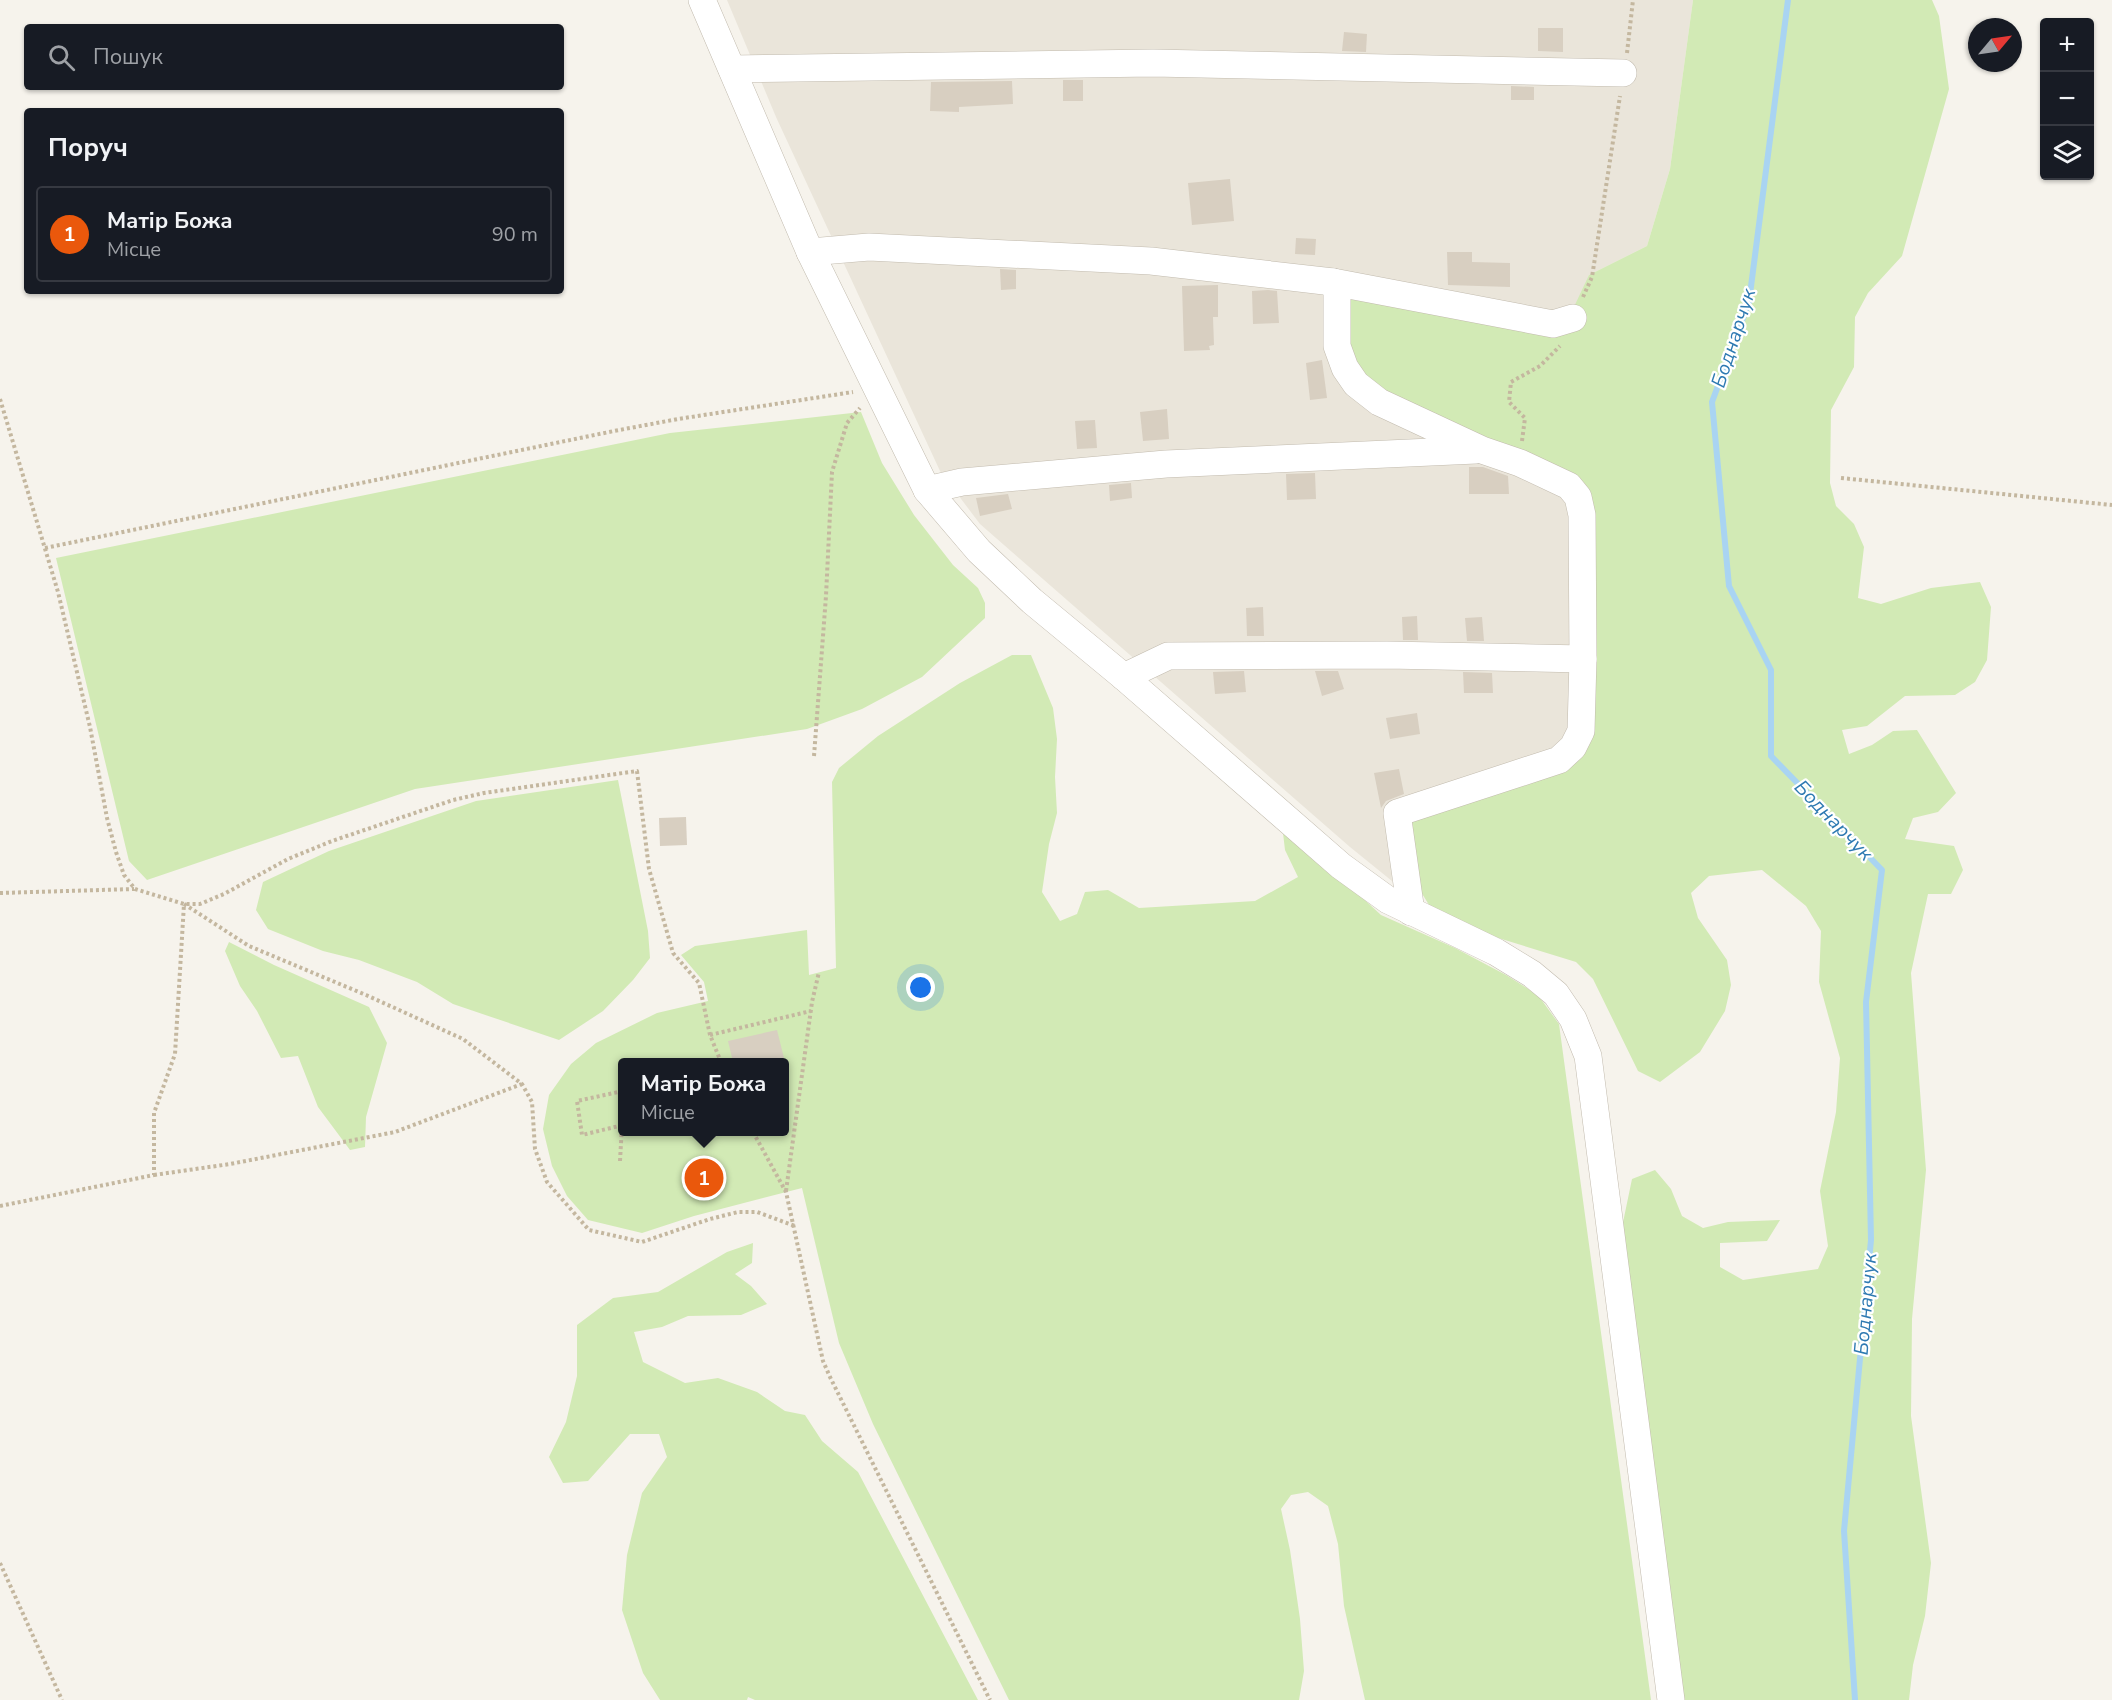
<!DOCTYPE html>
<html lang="uk">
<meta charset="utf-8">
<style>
:root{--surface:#171b24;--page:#20242c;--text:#f1f3f6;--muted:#9ea1a6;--line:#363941;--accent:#ea580c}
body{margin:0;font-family:"Nunito Sans",sans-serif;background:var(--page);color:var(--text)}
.controls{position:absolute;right:18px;top:18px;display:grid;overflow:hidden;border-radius:6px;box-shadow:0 2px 4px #0004}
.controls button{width:54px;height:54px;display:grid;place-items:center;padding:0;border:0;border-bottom:2px solid var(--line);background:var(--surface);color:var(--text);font:30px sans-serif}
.compass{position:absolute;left:1968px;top:18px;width:54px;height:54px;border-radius:50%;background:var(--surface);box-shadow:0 2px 4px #0004;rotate:61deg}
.you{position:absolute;left:921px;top:988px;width:21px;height:21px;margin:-15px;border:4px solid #fff;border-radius:50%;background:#1a73e8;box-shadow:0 0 0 9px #1a73e833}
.badge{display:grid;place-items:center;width:39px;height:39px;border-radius:50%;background:var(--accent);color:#fff;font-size:20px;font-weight:700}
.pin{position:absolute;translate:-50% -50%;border:3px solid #fff;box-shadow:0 2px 6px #0006}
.popup{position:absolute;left:618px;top:1058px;width:171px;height:78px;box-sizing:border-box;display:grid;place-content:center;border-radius:6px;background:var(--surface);filter:drop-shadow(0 2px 4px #0005);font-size:20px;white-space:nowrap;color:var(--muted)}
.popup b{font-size:22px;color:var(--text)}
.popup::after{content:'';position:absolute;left:50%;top:100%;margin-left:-12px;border:12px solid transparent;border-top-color:var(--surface)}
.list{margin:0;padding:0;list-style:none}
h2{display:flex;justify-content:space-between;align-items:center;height:78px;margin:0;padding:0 24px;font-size:26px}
h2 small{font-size:20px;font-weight:400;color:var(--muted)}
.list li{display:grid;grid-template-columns:39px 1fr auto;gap:18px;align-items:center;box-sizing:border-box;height:96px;margin:0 12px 12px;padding:0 12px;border:2px solid var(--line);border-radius:6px}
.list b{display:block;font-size:22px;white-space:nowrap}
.list p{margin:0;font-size:20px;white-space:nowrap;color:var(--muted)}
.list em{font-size:20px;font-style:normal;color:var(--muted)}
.icon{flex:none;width:33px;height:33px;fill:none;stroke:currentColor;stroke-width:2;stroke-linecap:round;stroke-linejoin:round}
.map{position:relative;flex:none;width:2112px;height:1700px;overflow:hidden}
.search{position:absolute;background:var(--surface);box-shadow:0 2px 4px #0004;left:24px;top:24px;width:540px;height:66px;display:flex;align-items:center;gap:15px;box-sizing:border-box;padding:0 21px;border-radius:6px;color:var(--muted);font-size:22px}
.panel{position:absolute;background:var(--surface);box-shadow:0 2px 4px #0004;left:24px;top:108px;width:540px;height:186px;border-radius:6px}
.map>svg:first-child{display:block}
</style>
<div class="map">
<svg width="2112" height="1700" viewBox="0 0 2112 1700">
<rect width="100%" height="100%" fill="#f6f3ec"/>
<!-- residential -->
<polygon fill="#eae5da" points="727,0 1693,0 1670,169 1647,246 1589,275 1581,491 1583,742 1389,819 1392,881 1350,847 980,524 940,471 776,117"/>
<!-- green -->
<g fill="#d2eab5" fill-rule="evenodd">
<polygon points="1693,0 1932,0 1939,16 1949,89 1902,256 1868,293 1855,317 1854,367 1831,410 1830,483 1836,506 1854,524 1864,547 1858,598 1881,604 1931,588 1980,582 1991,607 1987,660 1975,682 1955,695 1905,696 1867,726 1842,730 1849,754 1872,745 1893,731 1917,730 1956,793 1938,812 1913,818 1905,839 1954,846 1963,870 1951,894 1928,894 1911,973 1926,1170 1912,1319 1911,1416 1931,1563 1925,1616 1913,1665 1909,1700 1676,1700 1616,1256 1632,1179 1655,1170 1671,1189 1682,1216 1703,1228 1728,1222 1780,1220 1767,1241 1720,1243 1720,1267 1743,1280 1818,1269 1828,1246 1820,1191 1836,1112 1840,1058 1819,982 1821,931 1806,906 1762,870 1709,876 1691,893 1698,918 1727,960 1731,985 1725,1011 1700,1052 1660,1082 1638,1071 1593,979 1576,962 1456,925 1434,913 1421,892 1407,814 1583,742 1587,504 1382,398 1342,341 1341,277 1558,319 1573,309 1589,275 1647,246 1670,169"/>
<polygon points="861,412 882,463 914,515 953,565 978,588 985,603 985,618 922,677 862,709 807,729 415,789 147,880 129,861 56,558 670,433"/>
<path d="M1012 655H1031L1053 708 1057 739 1055 777 1057 813 1049 844 1042 892 1060 921 1077 914 1085 892 1108 890 1139 908 1255 901 1298 877 1285 850 1283 833 1291 832 1381 915 1455 948 1506 975 1538 995 1559 1024 1651 1700H1365L1344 1606 1338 1544 1328 1506 1308 1492 1291 1495 1281 1509 1290 1550 1300 1619 1304 1671 1299 1700H1009L873 1424 839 1343 802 1188 694 1216 642 1233 588 1220 567 1196 552 1166 543 1129 549 1095 571 1064 596 1043 657 1013 708 1001 704 982 681 955 695 946 807 930 809 975 836 968 832 782 839 768 878 736 960 683ZM623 1062H785V1132H623Z"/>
<polygon points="618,780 648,931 650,958 633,980 603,1011 559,1040 453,1004 417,982 359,960 323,951 268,929 256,910 263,882 329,851 476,801"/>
<polygon points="229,942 274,965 369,1007 387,1043 366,1117 365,1147 350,1150 318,1107 298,1056 281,1058 257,1011 240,986 225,951"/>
<polygon points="753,1243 752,1263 735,1274 751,1286 767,1304 741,1315 688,1316 662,1327 634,1332 643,1362 685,1383 718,1378 757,1392 785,1411 805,1415 822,1441 858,1472 978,1700 755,1700 748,1697 747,1700 660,1700 643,1673 622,1610 627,1555 642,1493 667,1457 659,1434 630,1434 588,1481 563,1483 549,1457 566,1422 577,1376 577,1325 613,1298 658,1292 727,1252"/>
</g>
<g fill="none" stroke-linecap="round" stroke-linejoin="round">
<!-- stream -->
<polyline stroke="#a9d4f2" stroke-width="6" points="1788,0 1749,302 1712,402 1729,586 1771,670 1771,756 1882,870 1866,1002 1871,1240 1844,1531 1855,1700"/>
</g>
<!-- building -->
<g fill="#d8cfc1">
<polygon points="1538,28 1563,28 1563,52 1538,51"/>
<polygon points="1344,32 1367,34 1366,52 1342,51"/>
<rect x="1063" y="80" width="20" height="21"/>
<polygon points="1012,81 1013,104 959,107 959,112 930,111 931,82"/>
<polygon points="1511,86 1534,87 1534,100 1511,100"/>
<polygon points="1230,179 1234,221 1192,225 1188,183"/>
<polygon points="1296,238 1316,239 1315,255 1295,254"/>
<polygon points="1447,252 1472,252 1472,262 1510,263 1510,287 1448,285"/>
<polygon points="1000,269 1016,270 1016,289 1001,290"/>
<polygon points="1218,285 1218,317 1213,317 1214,345 1209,346 1210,350 1184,351 1182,286"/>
<polygon points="1268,290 1277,291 1279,323 1253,324 1252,291"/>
<polygon points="1322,360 1327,398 1310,400 1306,363"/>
<polygon points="1167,409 1169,439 1143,441 1140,412"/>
<polygon points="1095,420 1097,448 1077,449 1075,421"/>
<polygon points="1469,467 1483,467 1508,476 1509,494 1469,494"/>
<polygon points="1315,473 1316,499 1287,500 1286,474"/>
<polygon points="1131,483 1132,498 1110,501 1109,485"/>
<polygon points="1008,494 1012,509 980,516 976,498"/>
<polygon points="1263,607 1264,636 1247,636 1246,608"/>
<polygon points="1417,616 1418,640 1403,640 1402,617"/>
<polygon points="1482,617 1484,641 1467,641 1465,618"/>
<polygon points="1244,671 1246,692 1215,694 1213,672"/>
<polygon points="1315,671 1338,671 1344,689 1322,696"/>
<polygon points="1463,672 1492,673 1493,693 1464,693"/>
<polygon points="1417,713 1420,734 1390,739 1386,718"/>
<polygon points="1399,769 1404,794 1386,801 1381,808 1374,773"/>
<polygon points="686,817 687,845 660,846 659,818"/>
<polygon points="777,1030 785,1062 733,1062 728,1041"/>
</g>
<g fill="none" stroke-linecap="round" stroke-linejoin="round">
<!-- minor casing -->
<g stroke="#c2bbae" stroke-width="28">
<g id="minor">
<polyline points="702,0 810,252 927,490 979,551 1032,601 1124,677 1341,866 1388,900 1496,952 1532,974 1556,994 1573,1019 1588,1056 1671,1700"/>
<polyline points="732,69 1153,63 1623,73"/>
<polyline points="810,252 869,247 1151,261 1333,282 1553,324 1573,318"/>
<polyline points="1333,282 1337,292 1337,346 1345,368 1356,384 1379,402 1482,450 1520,463 1569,486 1578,497 1582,515 1583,659 1581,731 1573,747 1559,760 1397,813 1411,912"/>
<polyline points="927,490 962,482 1166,464 1476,450"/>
<polyline points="1124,677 1168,656 1387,655 1583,659"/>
</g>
</g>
<!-- path -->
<g stroke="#c4b79f" stroke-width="4" stroke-dasharray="3 3" stroke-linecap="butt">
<polyline points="1627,53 1633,0"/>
<polyline points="1583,297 1592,277 1620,96"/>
<polyline points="0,399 58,592 90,727 107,818 116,852 124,875 135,889 184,904 200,904 224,894 288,859 332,841 453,800 484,793 637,771 649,869 673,953 699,983 710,1035 721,1062"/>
<polyline points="1522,441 1525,418 1509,402 1511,382 1540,366 1560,346"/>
<polyline points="1841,478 2112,505"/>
<polyline points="45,548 614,431 678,419 853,392"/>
<polyline points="814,756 826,596 832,472 847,423 860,408"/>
<polyline points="0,893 134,889"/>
<polyline points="710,1035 811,1011"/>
<polyline points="623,1091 577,1101 582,1135 623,1125"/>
<polyline points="753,1132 786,1192 823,1361 830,1377 990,1700"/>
<polyline points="620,1161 622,1125"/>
<polyline points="154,1175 230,1164 395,1132 522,1084"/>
<polyline points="786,1191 812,1002 819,972"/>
<polyline points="0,1206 154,1175 154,1113 175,1054 184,904 249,946 366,995 463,1039 522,1084 532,1102 535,1149 547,1182 589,1230 642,1242 710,1219 738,1212 757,1212 795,1226"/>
<polyline points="0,1563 62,1700"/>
</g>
<!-- minor -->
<use href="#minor" stroke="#fff" stroke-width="27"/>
</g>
<g text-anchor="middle" stroke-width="4.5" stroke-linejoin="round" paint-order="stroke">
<!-- water labels -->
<g font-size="20" font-style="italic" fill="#2e7ab2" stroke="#fff">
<text transform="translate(1733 338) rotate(-72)" y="7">Боднарчук</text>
<text transform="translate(1834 820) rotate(46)" y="7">Боднарчук</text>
<text transform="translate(1865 1304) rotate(-85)" y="7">Боднарчук</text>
</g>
</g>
</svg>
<div class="controls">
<button>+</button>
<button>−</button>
<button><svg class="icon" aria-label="layers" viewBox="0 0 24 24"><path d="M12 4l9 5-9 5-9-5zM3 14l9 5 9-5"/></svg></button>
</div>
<svg class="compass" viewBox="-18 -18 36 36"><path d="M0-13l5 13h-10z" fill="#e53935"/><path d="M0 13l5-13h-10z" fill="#9ea1a6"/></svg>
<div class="you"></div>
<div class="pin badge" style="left:704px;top:1178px">1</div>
<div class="popup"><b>Матір Божа</b>Місце</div>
<div class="search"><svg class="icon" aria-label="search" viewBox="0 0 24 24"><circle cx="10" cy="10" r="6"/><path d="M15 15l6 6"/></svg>Пошук</div>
<section class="panel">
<h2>Поруч<small></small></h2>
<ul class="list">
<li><span class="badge">1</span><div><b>Матір Божа</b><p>Місце</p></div><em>90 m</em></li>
</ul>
</section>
</div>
